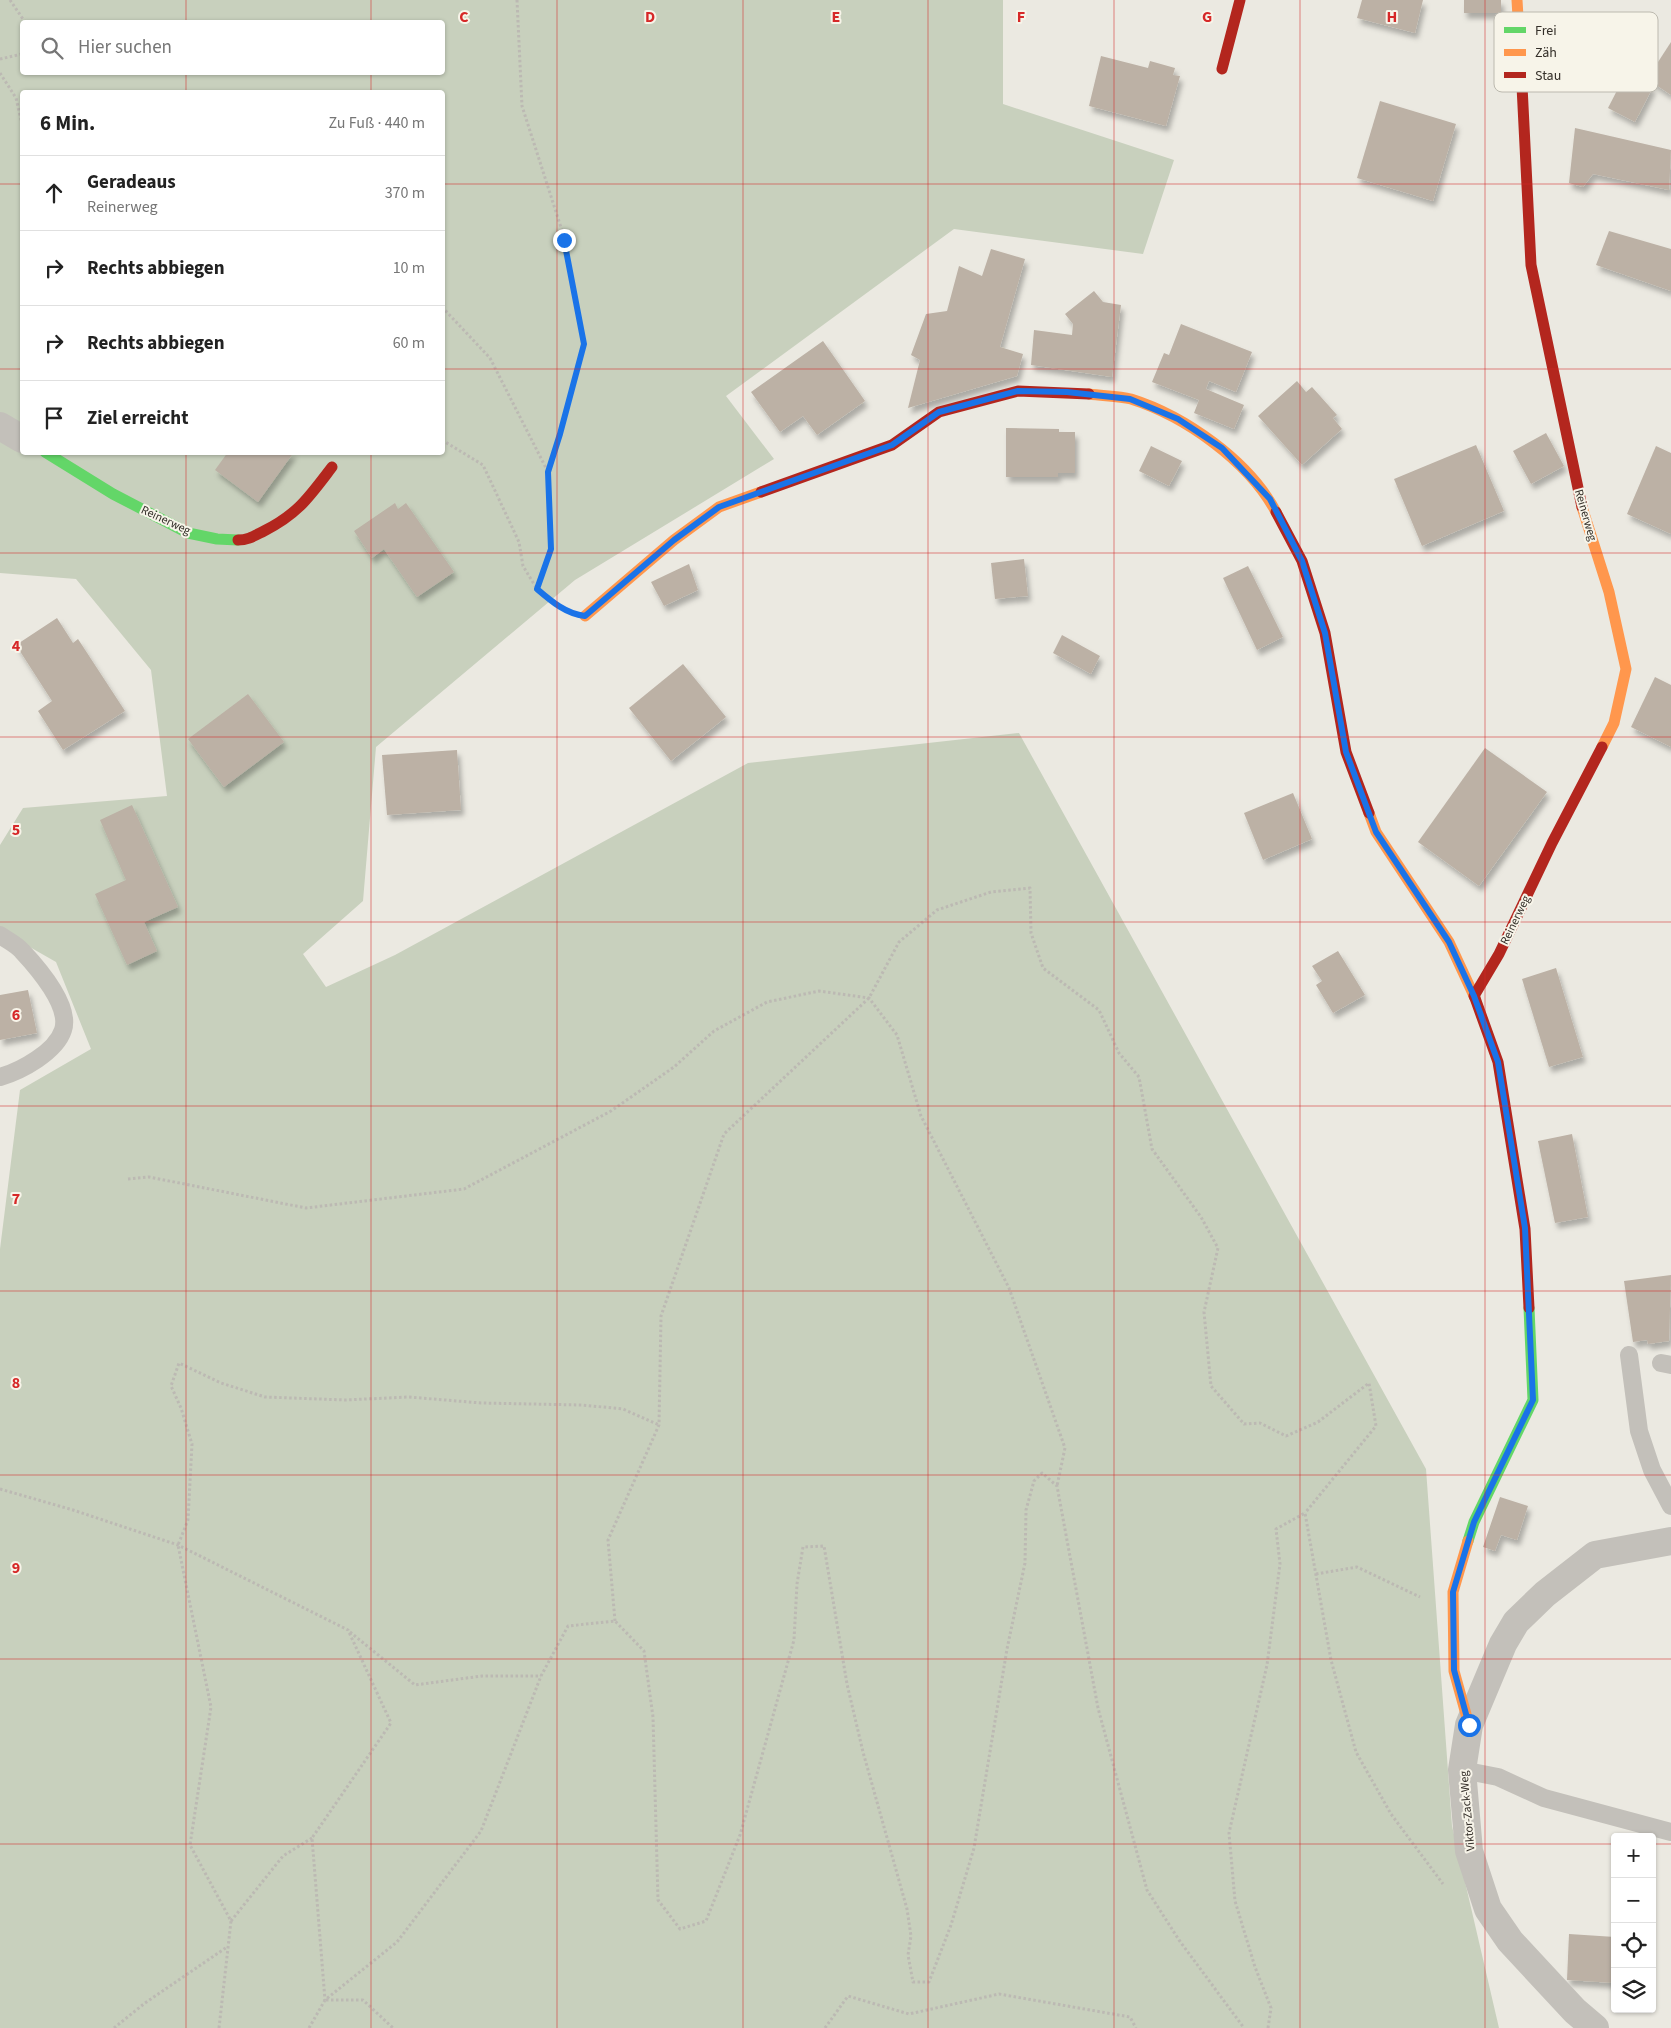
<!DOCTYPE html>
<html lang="de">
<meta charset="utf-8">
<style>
:root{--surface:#fff;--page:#f6f6f6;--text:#222;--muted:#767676;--line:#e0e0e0}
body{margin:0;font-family:"Source Sans 3",sans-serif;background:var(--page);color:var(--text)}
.controls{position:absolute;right:15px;bottom:15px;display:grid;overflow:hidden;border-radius:5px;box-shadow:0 1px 4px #0004}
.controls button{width:45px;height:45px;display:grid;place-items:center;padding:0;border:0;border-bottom:1px solid var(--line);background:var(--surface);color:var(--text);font:25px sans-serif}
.stop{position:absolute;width:15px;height:15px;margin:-11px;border:4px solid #1a73e8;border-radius:50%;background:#fff}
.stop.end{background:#1a73e8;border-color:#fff;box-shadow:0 1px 5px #0008}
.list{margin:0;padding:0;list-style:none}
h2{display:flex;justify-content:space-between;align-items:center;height:65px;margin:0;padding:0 20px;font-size:21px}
h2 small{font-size:16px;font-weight:400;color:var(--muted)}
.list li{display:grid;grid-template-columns:32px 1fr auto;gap:15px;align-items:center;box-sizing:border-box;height:75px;padding:0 20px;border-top:1px solid var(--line)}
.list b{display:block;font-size:19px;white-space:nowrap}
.list p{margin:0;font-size:16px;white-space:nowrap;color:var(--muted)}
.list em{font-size:16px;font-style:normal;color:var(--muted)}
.icon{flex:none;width:28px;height:28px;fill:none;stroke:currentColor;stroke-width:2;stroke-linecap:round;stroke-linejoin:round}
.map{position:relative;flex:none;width:1671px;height:2028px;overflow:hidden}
.search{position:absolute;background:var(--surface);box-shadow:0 1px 4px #0004;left:20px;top:20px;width:425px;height:55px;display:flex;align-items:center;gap:12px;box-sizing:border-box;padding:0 18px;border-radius:5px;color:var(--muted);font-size:19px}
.panel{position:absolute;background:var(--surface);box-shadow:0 1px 4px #0004;left:20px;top:90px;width:425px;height:365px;border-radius:5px}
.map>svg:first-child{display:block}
</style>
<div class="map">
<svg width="1671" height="2028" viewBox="0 0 1671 2028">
<defs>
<filter id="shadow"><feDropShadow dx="3" dy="5.5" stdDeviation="2.5" flood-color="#0004"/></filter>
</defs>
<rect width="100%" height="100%" fill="#ebe9e1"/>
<!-- green -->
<path fill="#c8d0bd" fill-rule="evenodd" d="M0 0H1003V104L1174 160 1143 254 954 229 726 396 774 459 575 580 376 747 363 901 303 954 326 987 395 955 748 763 1019 733 1426 1469 1452 1826 1499 2028H0V1249L20 1090 91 1049 56 962 0 930V845L23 808 167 796 151 670 76 579 0 573ZM22 22H442V72H22ZM22 92H442V452H22Z"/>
<!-- building -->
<g fill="#bcb1a5" filter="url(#shadow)">
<polygon points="1362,0 1423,0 1415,33 1357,18"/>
<rect x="1464" y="0" width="37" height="13"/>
<polygon points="1671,42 1671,95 1647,79"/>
<polygon points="1101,56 1148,68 1150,61 1175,68 1173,75 1180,76 1166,126 1089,106"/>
<polygon points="1626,73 1653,87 1635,122 1608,108"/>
<polygon points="1380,101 1456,124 1433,201 1357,178"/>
<polygon points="1575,128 1671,150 1669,190 1593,174 1583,187 1569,183"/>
<polygon points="1609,231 1671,249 1671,291 1596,265"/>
<polygon points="991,249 1025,259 1000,347 1023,354 1017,376 908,408 920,360 911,355 926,314 947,311 959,266 982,276"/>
<polygon points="1094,291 1103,302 1121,305 1112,377 1031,365 1034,330 1072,335 1073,324 1065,314"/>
<polygon points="1181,324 1252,352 1236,392 1209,381 1206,389 1244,405 1234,429 1194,413 1199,400 1152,382 1164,353 1169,355"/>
<polygon points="823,341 865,401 817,435 803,416 780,432 751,392"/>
<polygon points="1297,381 1306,392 1312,387 1337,415 1333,418 1342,429 1302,465 1258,416"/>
<polygon points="1006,428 1059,429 1059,432 1075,432 1075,473 1058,473 1058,477 1006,477"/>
<polygon points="1546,433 1564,466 1531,484 1513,451"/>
<polygon points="1476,445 1504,511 1422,546 1394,479"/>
<polygon points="1151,446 1182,461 1169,486 1139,471"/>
<polygon points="1656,446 1671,453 1671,534 1627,514"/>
<polygon points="228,452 294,452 258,502 215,470"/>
<polygon points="395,503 398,509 406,503 454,572 417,597 384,549 372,558 354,531"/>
<polygon points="1024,559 1028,596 995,599 991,563"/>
<polygon points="689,564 698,590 664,606 651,582"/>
<polygon points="1248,566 1283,637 1257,650 1223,578"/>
<polygon points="57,618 73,643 78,639 125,711 63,750 38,711 52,701 16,645"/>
<polygon points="1062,635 1100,656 1091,674 1053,653"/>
<polygon points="683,664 726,717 671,761 629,708"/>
<polygon points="1655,677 1671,685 1671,747 1631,727"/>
<polygon points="248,694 284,742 224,787 188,739"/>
<polygon points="1485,748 1547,792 1479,886 1418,842"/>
<polygon points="457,750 461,810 387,815 382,755"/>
<polygon points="1293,793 1312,839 1263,860 1244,813"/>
<polygon points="132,805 178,907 144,922 157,951 127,965 95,894 126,880 100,820"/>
<polygon points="1338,951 1365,995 1333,1013 1316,985 1322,981 1312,966"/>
<polygon points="1556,968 1583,1057 1549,1067 1522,979"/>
<polygon points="28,990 37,1033 0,1040 0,995"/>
<polygon points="1572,1134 1588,1217 1555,1223 1538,1141"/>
<polygon points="1671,1275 1669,1341 1648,1344 1647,1340 1633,1342 1624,1281"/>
<polygon points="1500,1497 1528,1506 1517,1540 1501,1535 1495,1551 1483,1547"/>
<polygon points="1569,1934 1615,1937 1615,1983 1567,1980"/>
</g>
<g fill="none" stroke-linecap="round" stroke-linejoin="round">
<!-- path -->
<g stroke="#bcb9b3" stroke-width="3" stroke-dasharray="2.5 2.5" stroke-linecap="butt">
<polyline points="10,0 25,22"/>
<polyline points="517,0 522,106 565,240 584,344 560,434 548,472"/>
<polyline points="0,59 22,54"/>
<polyline points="0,73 16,98 22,124"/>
<polyline points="442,307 490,358 548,472 551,549 537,589"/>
<polyline points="442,440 483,465 519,542 523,566 537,589 555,604"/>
<polyline points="128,1179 149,1177 306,1208 464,1189 611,1111 674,1067 714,1031 767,1002 819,991 869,998 897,1035 921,1116 1009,1288 1065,1448 1057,1486"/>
<polyline points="0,1489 73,1510 178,1545 348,1630 391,1723 312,1838 325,2000"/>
<polyline points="1316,1574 1357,1567 1420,1597"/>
<polyline points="615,1621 608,1540 659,1425 661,1316 724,1134 869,998 899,942 937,910 991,892 1030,888 1031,933 1043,968 1099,1010 1119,1053 1139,1077 1152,1149 1201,1217 1218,1248 1204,1312 1211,1386 1244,1424 1260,1423 1286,1436 1318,1422 1369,1383 1376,1426 1305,1513"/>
<polyline points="350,1632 415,1685 482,1676 541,1676"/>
<polyline points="231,1921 283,1856 312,1838"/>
<polyline points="326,2000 363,2000 393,2028"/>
<polyline points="114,2028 145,2003 227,1947"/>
<polyline points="219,2028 231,1921 190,1845 211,1707 178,1545 188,1520 192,1444 181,1408 171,1386 179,1363 221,1383 265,1397 345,1400 409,1397 481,1403 582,1405 623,1409 659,1425"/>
<polyline points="309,2028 325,2000 397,1942 481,1831 541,1676 568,1626 615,1621 644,1651 653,1717 658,1900 680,1929 706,1921 740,1835 794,1640 797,1584 803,1547 824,1546 847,1684 863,1752 907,1909 911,1936 908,1955 913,1982 929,1982 951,1925 974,1848 1007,1649 1025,1563 1026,1510 1034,1481 1042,1473 1057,1486 1098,1708 1147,1890 1179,1940 1244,2028"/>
<polyline points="825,2028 848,1996 909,2014 999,1994 1130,2017 1136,2028"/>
<polyline points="1268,2028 1271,2008 1255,1967 1235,1901 1229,1833 1267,1665 1280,1564 1276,1529 1305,1513 1331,1660 1356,1752 1391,1814 1443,1884"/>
</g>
<!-- lane -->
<g stroke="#c3c0ba" stroke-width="18">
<path d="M0 935C7 940 16 944 22 951 37 967 71 1006 63 1030 56 1052 21 1071 0 1077"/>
<polyline points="1629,1355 1639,1431 1652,1470 1671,1506"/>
<polyline points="1661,1363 1671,1365"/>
<polyline points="1462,1770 1498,1777 1544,1798 1671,1832"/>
</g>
<!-- street -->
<g stroke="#c3c0ba" stroke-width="28">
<polyline points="0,426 22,439"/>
<polyline points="1595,2028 1575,2011 1510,1941 1488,1909 1469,1851 1462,1770 1469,1725 1503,1644 1516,1622 1545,1594 1595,1555 1671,1541"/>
</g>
<!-- fast -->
<g stroke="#63d668" stroke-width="11">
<polyline points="45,452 113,494 188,533 217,539 238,540"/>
<polyline points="1468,1541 1474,1522 1533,1400 1529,1308"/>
</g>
<!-- slow -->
<g stroke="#ff974d" stroke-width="11">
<polyline points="1517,0 1522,86"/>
<path d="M1089 394C1103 396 1118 396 1131 399 1185 416 1249 461 1276 512"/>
<polyline points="1582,507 1609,592 1626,669 1614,723 1602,747"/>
<polyline points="585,616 674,540 719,507 761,492"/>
<polyline points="1369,813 1376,832 1449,942 1475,998"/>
<polyline points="1468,1541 1453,1592 1454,1671 1469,1725"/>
</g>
<!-- jam -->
<g stroke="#b3261e" stroke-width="11">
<polyline points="1222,69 1240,0"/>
<polyline points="1522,86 1531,265 1582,507"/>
<polyline points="761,492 892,445 939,412 1018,391 1089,394"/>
<polyline points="1276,512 1302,561 1325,633 1346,752 1369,813"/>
<path d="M238 540C248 540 254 536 264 531 298 514 309 497 332 467"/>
<polyline points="1474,996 1499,954 1552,843 1602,747"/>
<polyline points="1475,998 1498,1062 1525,1229 1529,1308"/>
</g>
</g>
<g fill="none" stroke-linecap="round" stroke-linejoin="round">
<!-- route -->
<path stroke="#1a73e8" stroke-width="6" d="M564 240 584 344 560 434 548 472 551 549 537 589C551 601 566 614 585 616L674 540 719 507 892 445 939 412 1018 391 1067 392 1130 399 1178 419 1222 448 1270 499 1302 561 1325 633 1346 752 1376 832 1449 942 1474 996 1498 1062 1525 1228 1533 1400 1474 1522 1453 1592 1454 1670 1469 1725"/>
</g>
<!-- grid -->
<path fill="none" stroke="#d62828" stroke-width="1" stroke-opacity="0.55" d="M186 0V22M371 0V22M557 0V2028M743 0V2028M928 0V2028M1114 0V2028M1300 0V2028M1485 0V2028M186 72V92M371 72V92M0 184H22M442 184H1671M0 369H22M442 369H1671M186 452V2028M371 452V2028M0 553H1671M0 737H1671M0 922H1671M0 1106H1671M0 1291H1671M0 1475H1671M0 1659H1671M0 1844H1615M1652 1844H1671"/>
<g text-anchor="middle" stroke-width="4" stroke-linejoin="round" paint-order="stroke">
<!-- street labels -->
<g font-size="12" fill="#342f29" stroke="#f7f4e9">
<text transform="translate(1586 515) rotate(74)" y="4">Reinerweg</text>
<text transform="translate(166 520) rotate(25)" y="4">Reinerweg</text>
<text transform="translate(1515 920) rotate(-64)" y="4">Reinerweg</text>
<text transform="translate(1467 1811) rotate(-95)" y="4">Viktor-Zack-Weg</text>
</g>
</g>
<!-- legend -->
<rect x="1494" y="12" width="164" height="80" rx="8" fill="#f7f4e9" stroke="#bcb9af" stroke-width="1"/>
<rect x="1504" y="27" width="22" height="6" fill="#63d668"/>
<rect x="1504" y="49" width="22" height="7" fill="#ff974d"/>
<rect x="1504" y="72" width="22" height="6" fill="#b3261e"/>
<g font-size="14" fill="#342f29">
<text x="1535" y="35">Frei</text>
<text x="1535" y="57">Zäh</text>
<text x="1535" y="80">Stau</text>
</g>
<g font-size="16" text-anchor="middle" font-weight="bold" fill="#d62828" stroke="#f7f4e9" stroke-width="4" stroke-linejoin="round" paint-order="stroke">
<text x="464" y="22">C</text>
<text x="650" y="22">D</text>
<text x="836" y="22">E</text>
<text x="1021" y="22">F</text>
<text x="1207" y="22">G</text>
<text x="1392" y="22">H</text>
<text x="16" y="651">4</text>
<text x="16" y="835">5</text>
<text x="16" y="1020">6</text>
<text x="16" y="1204">7</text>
<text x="16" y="1388">8</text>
<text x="16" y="1573">9</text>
</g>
</svg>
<div class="controls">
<button>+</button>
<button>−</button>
<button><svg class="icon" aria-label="locate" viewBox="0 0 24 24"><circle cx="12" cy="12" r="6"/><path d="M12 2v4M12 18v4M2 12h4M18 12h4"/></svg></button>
<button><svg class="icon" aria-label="layers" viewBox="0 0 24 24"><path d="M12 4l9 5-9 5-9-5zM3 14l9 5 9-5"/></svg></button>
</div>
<div class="stop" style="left:1469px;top:1725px"></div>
<div class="stop end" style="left:564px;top:240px"></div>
<div class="search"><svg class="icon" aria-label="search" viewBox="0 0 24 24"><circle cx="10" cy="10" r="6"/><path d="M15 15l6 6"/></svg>Hier suchen</div>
<section class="panel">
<h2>6 Min.<small>Zu Fuß · 440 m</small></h2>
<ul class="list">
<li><svg class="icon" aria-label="ahead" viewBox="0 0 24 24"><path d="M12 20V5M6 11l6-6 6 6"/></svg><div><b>Geradeaus</b><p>Reinerweg</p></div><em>370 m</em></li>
<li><svg class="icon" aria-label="right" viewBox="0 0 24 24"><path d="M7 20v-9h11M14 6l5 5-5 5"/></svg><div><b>Rechts abbiegen</b></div><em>10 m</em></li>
<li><svg class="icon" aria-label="right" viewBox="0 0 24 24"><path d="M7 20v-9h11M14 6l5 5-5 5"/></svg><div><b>Rechts abbiegen</b></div><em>60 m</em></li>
<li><svg class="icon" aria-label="arrive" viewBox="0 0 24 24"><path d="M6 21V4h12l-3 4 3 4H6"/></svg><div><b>Ziel erreicht</b></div></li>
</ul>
</section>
</div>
